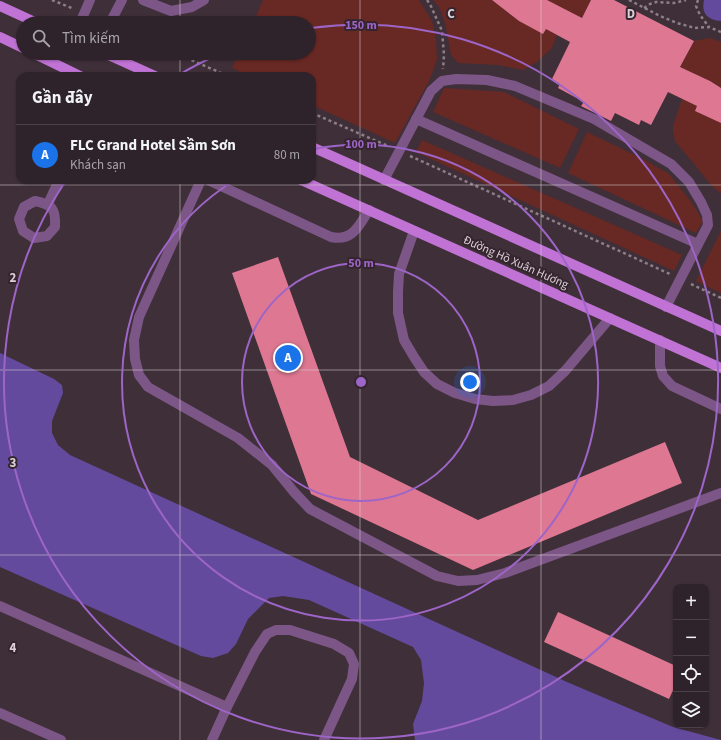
<!DOCTYPE html>
<html lang="vi">
<meta charset="utf-8">
<style>
:root{--surface:#2f232b;--page:#372b33;--text:#f1f3f6;--muted:#a7a4a9;--line:#4a4047;--accent:#1a73e8}
body{margin:0;font-family:"Source Sans 3",sans-serif;background:var(--page);color:var(--text)}
.controls{position:absolute;right:12px;bottom:12px;display:grid;overflow:hidden;border-radius:8px;box-shadow:0 1px 3px #0004}
.controls button{width:36px;height:36px;display:grid;place-items:center;padding:0;border:0;border-bottom:1px solid var(--line);background:var(--surface);color:var(--text);font:20px sans-serif}
.you{position:absolute;left:470px;top:382px;width:14px;height:14px;margin:-10px;border:3px solid #fff;border-radius:50%;background:#1a73e8;box-shadow:0 0 0 6px #1a73e833}
.badge{display:grid;place-items:center;width:26px;height:26px;border-radius:50%;background:var(--accent);color:#fff;font-size:13px;font-weight:700}
.pin{position:absolute;translate:-50% -50%;border:2px solid #fff;box-shadow:0 1px 4px #0006}
.list{margin:0;padding:0;list-style:none}
h2{display:flex;justify-content:space-between;align-items:center;height:52px;margin:0;padding:0 16px;font-size:17px}
h2 small{font-size:13px;font-weight:400;color:var(--muted)}
.list li{display:grid;grid-template-columns:26px 1fr auto;gap:12px;align-items:center;box-sizing:border-box;height:60px;padding:0 16px;border-top:1px solid var(--line)}
.list b{display:block;font-size:15px;white-space:nowrap}
.list p{margin:0;font-size:13px;white-space:nowrap;color:var(--muted)}
.list em{font-size:13px;font-style:normal;color:var(--muted)}
.icon{flex:none;width:22px;height:22px;fill:none;stroke:currentColor;stroke-width:2;stroke-linecap:round;stroke-linejoin:round}
.map{position:relative;flex:none;width:721px;height:740px;overflow:hidden}
.search{position:absolute;background:var(--surface);box-shadow:0 1px 3px #0004;left:16px;top:16px;width:300px;height:44px;display:flex;align-items:center;gap:10px;box-sizing:border-box;padding:0 14px;border-radius:22px;color:var(--muted);font-size:15px}
.panel{position:absolute;background:var(--surface);box-shadow:0 1px 3px #0004;left:16px;top:72px;width:300px;height:112px;border-radius:12px}
.map>svg:first-child{display:block}
</style>
<div class="map">
<svg width="721" height="740" viewBox="0 0 721 740">
<rect width="100%" height="100%" fill="#3f2f39"/>
<!-- green -->
<g fill="#682823">
<polygon points="263,0 419,0 432,21 436,38 437,60 429,81 395,143 312,105 312,76 249,76 232,68 239,53 309,53 309,23 253,23"/>
<polygon points="433,0 492,0 519,21 543,33 546,29 557,35 552,48 537,62 523,70 498,65 458,63 451,55 445,23 439,7"/>
<polygon points="547,0 591,0 582,18"/>
<polygon points="710,38 721,42 721,88 710,81 680,67 694,41"/>
<polygon points="444,88 504,92 579,129 560,168 433,112"/>
<polygon points="682,99 697,106 721,123 721,193 719,192 712,186 675,141 673,132 673,126"/>
<polygon points="587,132 643,159 669,174 692,203 703,221 696,233 568,173"/>
<polygon points="422,140 682,255 674,271 416,152"/>
<polygon points="721,231 721,293 696,281"/>
</g>
<!-- water -->
<g fill="#644a9c">
<path d="M704 0H721V21C708 20 701 14 704 0Z"/>
<polygon points="0,353 54,379 62,385 63,393 52,421 52,433 58,445 70,455 567,682 673,727 721,740 415,740 413,724 422,701 424,683 421,660 413,647 309,600 283,596 269,598 248,619 236,644 228,653 213,658 201,656 0,567"/>
</g>
<!-- building -->
<g fill="#de7892">
<polygon points="492,0 547,0 582,18 591,0 614,0 694,41 680,67 710,81 721,88 721,123 695,111 697,106 668,92 651,125 641,120 639,125 615,113 611,121 581,106 584,102 558,88 560,84 552,79 570,42 546,29 543,34 519,21"/>
<polygon points="278,257 350,457 478,520 665,442 682,483 473,570 311,494 232,273"/>
<polygon points="558,612 676,666 676,684 669,699 544,642"/>
</g>
<g fill="none" stroke-linecap="round" stroke-linejoin="round">
<!-- path -->
<g stroke="#8d7f87" stroke-width="2.5" stroke-dasharray="3 3" stroke-linecap="butt">
<polyline points="52,0 74,9"/>
<polyline points="427,0 430,4 442,31 444,55 443,69"/>
<polyline points="629,0 660,16 677,23 695,28 709,27 721,32"/>
<polyline points="698,0 696,6 700,15 709,27"/>
<polyline points="644,8 650,4 656,2 674,3 686,0"/>
<polyline points="175,53 228,76"/>
<polyline points="312,113 388,146"/>
<polyline points="410,156 670,274"/>
<polyline points="691,284 721,298"/>
</g>
<!-- minor -->
<g stroke="#7c5686" stroke-width="10">
<polyline points="143,0 171,11 192,7 204,0"/>
<polyline points="80,23 90,0"/>
<polyline points="110,23 122,0"/>
<polyline points="416,119 698,244"/>
<polyline points="201,180 139,317 134,340 135,359 139,375 148,387 238,438 272,465 294,492 310,509 437,576 458,581 477,580 505,573 721,493"/>
<path d="M208 180 331 237C353 242 359 225 369 210"/>
<polyline points="384,180 431,91 442,81 456,79 487,80 515,86 594,119 671,164 689,182 701,202 707,215 708,225 666,307"/>
<path d="M35 201C53 205 56 209 55 227L47 236 34 238 23 231 19 219 24 207Z"/>
<polyline points="48,204 59,180"/>
<polyline points="414,231 399,274 398,292 398,313 404,340 414,357 424,372 437,384 455,393 475,399 493,401 513,400 531,395 549,386 565,371 610,318"/>
<polyline points="660,340 660,366 663,376 672,386 721,409"/>
<polyline points="0,606 227,707"/>
<polyline points="0,713 61,740"/>
<polyline points="212,740 227,707 255,652 267,634 276,630 290,630 334,644 349,653 354,664 352,679 324,740"/>
</g>
<!-- major -->
<g stroke="#c073d5" stroke-width="10">
<polyline points="0,6 37,23"/>
<polyline points="0,37 23,48"/>
<polyline points="33,53 80,76"/>
<polyline points="104,53 155,76"/>
<polyline points="312,147 721,331"/>
<polyline points="301,180 721,368"/>
</g>
</g>
<!-- grid -->
<path fill="none" stroke="#dbd0d6" stroke-width="1" stroke-opacity="0.55" d="M180 0V23M360 0V740M541 0V740M180 53V76M180 180V740M0 185H721M0 370H721M0 555H721"/>
<!-- distance rings -->
<g fill="none" stroke="#9d65c7" stroke-width="2">
<circle cx="361" cy="382" r="119"/>
<path d="M314 149A238 238 0 1 1 235 180"/>
<path d="M177 76A357 357 0 0 1 222 53M311 28A357 357 0 1 1 65 182"/>
</g>
<g text-anchor="middle" stroke-width="4" stroke-linejoin="round" paint-order="stroke">
<!-- street labels -->
<g font-size="12" fill="#dbd0d6" stroke="#35252f">
<text transform="translate(516 262) rotate(24)" y="4">Đường Hồ Xuân Hương</text>
</g>
</g>
<g font-size="13" text-anchor="middle" font-weight="bold" fill="#dbd0d6" stroke="#35252f" stroke-width="4" stroke-linejoin="round" paint-order="stroke">
<text x="451" y="18">C</text>
<text x="631" y="18">D</text>
<text x="13" y="282">2</text>
<text x="13" y="467">3</text>
<text x="13" y="652">4</text>
</g>
<circle cx="361" cy="382" r="6" fill="#9d65c7" stroke="#35252f" stroke-width="2"/>
<g font-size="12" text-anchor="middle" font-weight="bold" fill="#9d65c7" stroke="#35252f" stroke-width="4" stroke-linejoin="round" paint-order="stroke">
<text x="361" y="29">150 m</text>
<text x="361" y="148">100 m</text>
<text x="361" y="267">50 m</text>
</g>
</svg>
<div class="controls">
<button>+</button>
<button>−</button>
<button><svg class="icon" aria-label="locate" viewBox="0 0 24 24"><circle cx="12" cy="12" r="6"/><path d="M12 2v4M12 18v4M2 12h4M18 12h4"/></svg></button>
<button><svg class="icon" aria-label="layers" viewBox="0 0 24 24"><path d="M12 4l9 5-9 5-9-5zM3 14l9 5 9-5"/></svg></button>
</div>
<div class="you"></div>
<div class="pin badge" style="left:288px;top:358px">A</div>
<div class="search"><svg class="icon" aria-label="search" viewBox="0 0 24 24"><circle cx="10" cy="10" r="6"/><path d="M15 15l6 6"/></svg>Tìm kiếm</div>
<section class="panel">
<h2>Gần đây<small></small></h2>
<ul class="list">
<li><span class="badge">A</span><div><b>FLC Grand Hotel Sầm Sơn</b><p>Khách sạn</p></div><em>80 m</em></li>
</ul>
</section>
</div>
